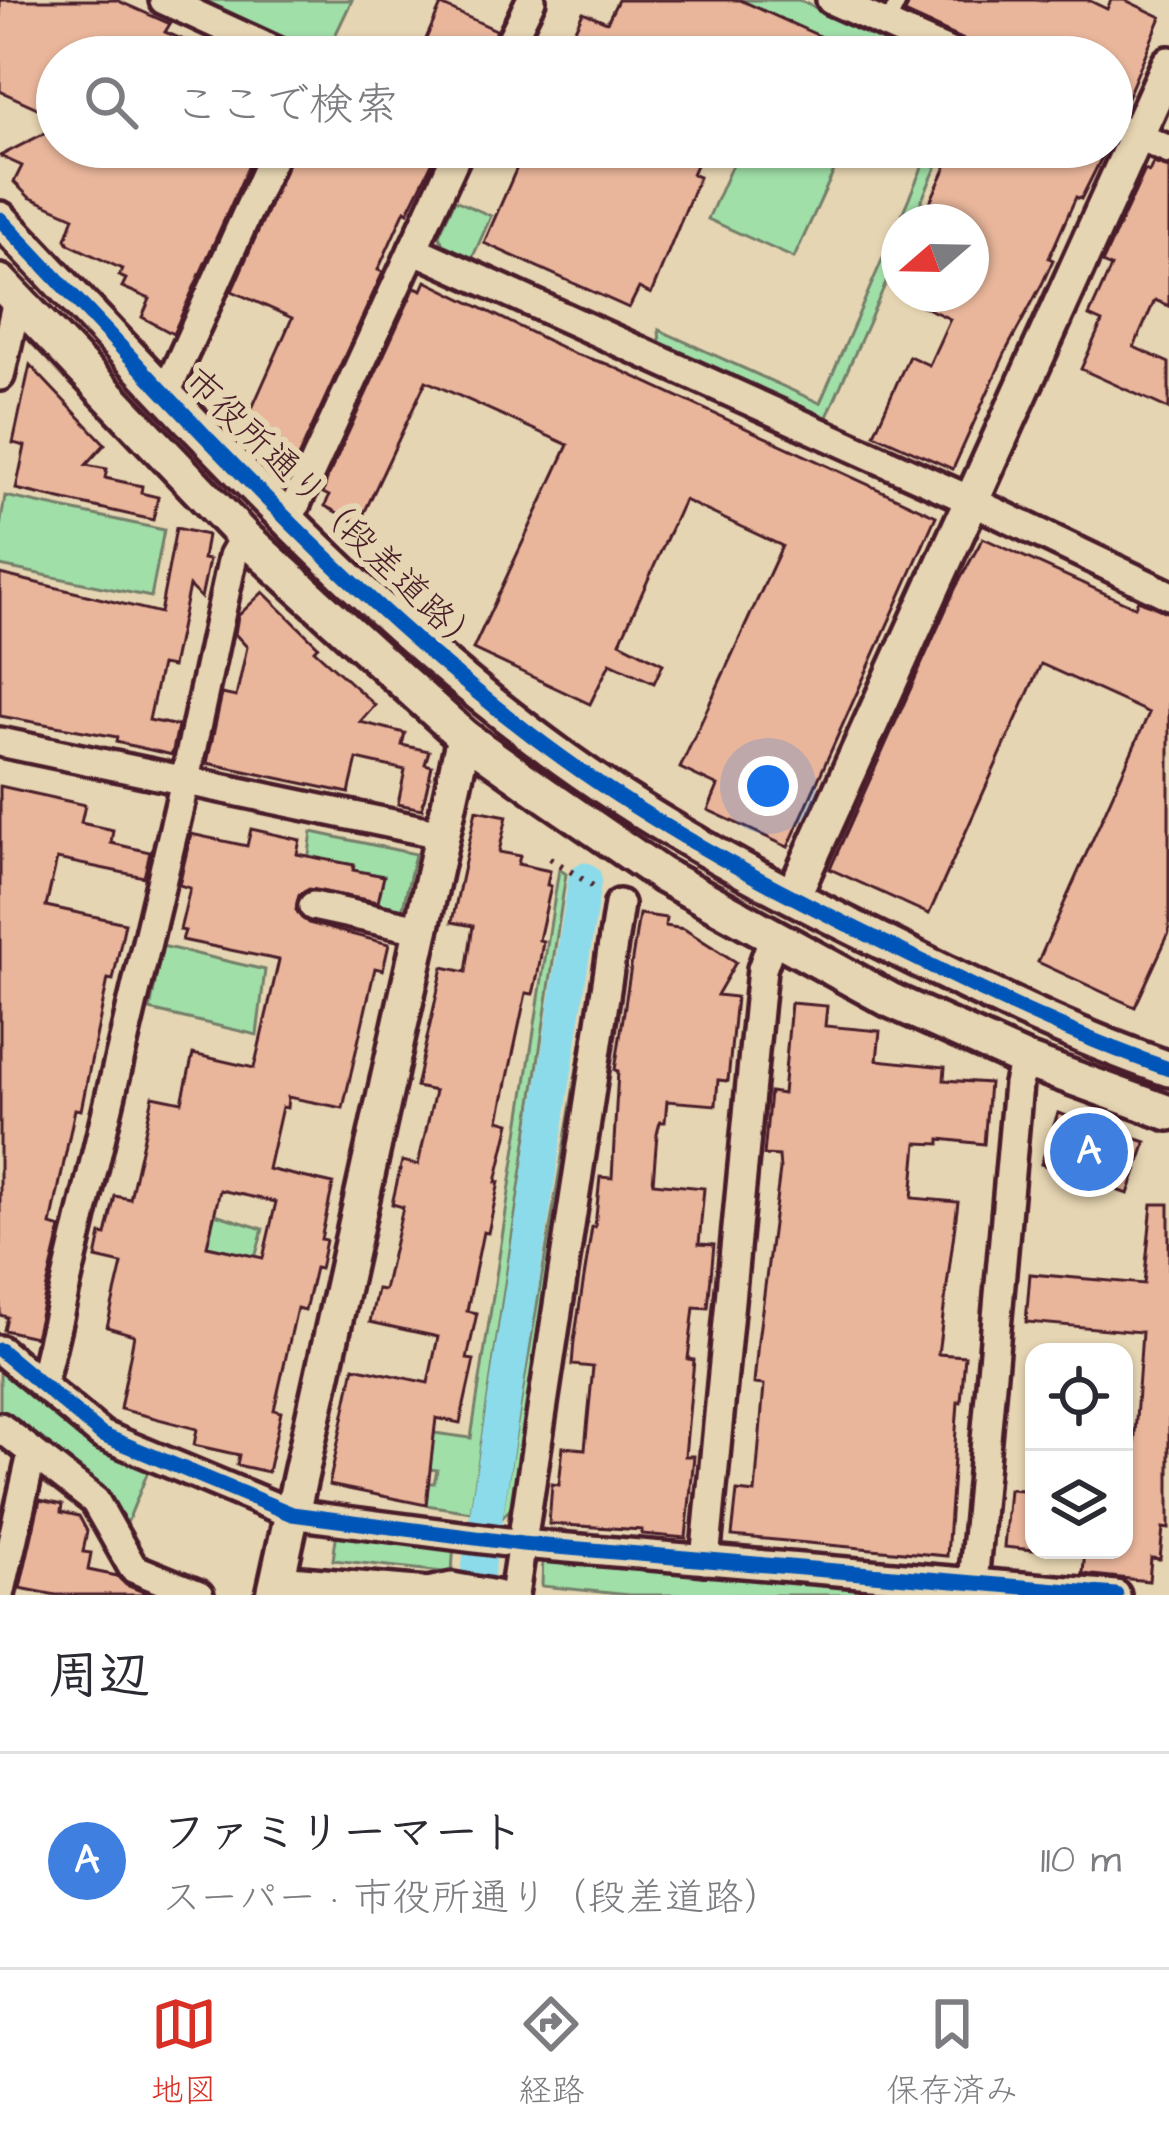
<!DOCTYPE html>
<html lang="ja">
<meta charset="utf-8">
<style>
:root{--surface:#fff;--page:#f2f2f3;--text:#2b2b33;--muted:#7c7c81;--line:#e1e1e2;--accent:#d93025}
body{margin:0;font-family:"Architects Daughter","Klee One",sans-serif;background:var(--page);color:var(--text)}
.controls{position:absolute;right:36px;bottom:36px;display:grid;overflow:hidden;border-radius:24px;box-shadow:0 3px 9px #0004}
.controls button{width:108px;height:108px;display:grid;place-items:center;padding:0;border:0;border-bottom:3px solid var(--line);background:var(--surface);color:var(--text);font:60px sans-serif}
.compass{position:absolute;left:881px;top:204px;width:108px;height:108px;border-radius:50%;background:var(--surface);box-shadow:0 3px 9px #0004;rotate:250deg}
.you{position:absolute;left:768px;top:786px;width:42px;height:42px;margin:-30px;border:9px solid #fff;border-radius:50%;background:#1a73e8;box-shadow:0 0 0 18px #1a73e833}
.badge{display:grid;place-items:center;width:78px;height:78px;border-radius:50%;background:var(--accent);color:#fff;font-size:39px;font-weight:700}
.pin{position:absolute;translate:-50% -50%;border:6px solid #fff;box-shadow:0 3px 12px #0006}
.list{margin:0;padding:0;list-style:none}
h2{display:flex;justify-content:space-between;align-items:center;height:156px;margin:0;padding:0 48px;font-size:51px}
h2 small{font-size:39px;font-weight:400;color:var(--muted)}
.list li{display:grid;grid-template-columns:78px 1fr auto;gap:36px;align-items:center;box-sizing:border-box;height:216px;padding:0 48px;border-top:3px solid var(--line)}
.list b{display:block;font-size:45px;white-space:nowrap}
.list p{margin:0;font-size:39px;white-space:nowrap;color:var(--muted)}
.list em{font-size:39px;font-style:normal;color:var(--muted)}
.icon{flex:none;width:66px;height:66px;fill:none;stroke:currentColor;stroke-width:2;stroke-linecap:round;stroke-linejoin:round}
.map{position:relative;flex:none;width:1169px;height:1595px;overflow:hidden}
.search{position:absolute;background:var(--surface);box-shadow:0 3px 9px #0004;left:36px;right:36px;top:36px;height:132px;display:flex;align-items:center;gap:30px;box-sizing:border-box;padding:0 42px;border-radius:66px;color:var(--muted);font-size:45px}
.sheet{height:372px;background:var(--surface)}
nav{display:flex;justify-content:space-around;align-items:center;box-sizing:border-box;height:168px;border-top:3px solid var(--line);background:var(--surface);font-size:33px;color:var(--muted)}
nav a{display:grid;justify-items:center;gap:6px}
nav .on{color:var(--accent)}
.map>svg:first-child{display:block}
</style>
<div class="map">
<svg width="1169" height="1595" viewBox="0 0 1169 1595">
<rect width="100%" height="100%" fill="#e6d5b2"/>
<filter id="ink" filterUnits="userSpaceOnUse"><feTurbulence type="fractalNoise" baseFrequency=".00833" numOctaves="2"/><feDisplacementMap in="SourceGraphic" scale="24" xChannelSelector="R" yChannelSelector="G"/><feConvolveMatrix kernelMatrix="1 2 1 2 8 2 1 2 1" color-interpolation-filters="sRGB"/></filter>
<g filter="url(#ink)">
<!-- green -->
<g fill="#a0dfa8" stroke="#757f6a" stroke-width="3">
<polygon points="187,0 352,0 325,57 311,57"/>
<polygon points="740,0 798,0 893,42 891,48 911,57 862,57"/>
<polygon points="740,147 845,147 794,258 708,219"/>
<polygon points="931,147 945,147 912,222 899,222 899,253 826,419 660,344 659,330 820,403"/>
<polygon points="455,200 491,216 471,261 444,247 439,235"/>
<polygon points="5,496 164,530 151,597 0,566 0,527"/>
<polygon points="312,832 415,854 402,912 377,906 383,876 353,870 353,865 308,861"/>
<polygon points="559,869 566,874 471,1512 426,1505 428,1483 434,1483 437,1470 429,1469 434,1433 471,1438"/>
<polygon points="604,907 513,1506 501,1519"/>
<polygon points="162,946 265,970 257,1035 150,1010"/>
<polygon points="215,1214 263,1229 252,1269 222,1262 225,1250 207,1246"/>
<polygon points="0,1367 151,1464 125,1528 107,1497 0,1412"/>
<polygon points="337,1531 454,1541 452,1573 333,1560"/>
<polygon points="543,1554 946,1588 945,1595 629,1595 542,1586"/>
</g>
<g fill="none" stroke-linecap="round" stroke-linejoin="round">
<!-- canal -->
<polyline stroke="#8cdbea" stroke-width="33" points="474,1595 585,879"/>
</g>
<!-- building -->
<g fill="#e9b69b" stroke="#4a1f2b" stroke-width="3" fill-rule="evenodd">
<polygon points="0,0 116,0 170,24 165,32 223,57 57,57 57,117 0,91"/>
<polygon points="618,0 740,0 866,57 562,57 583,12 607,22"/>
<polygon points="910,0 1088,0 1107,9 1111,0 1125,0 1161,17 1122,110 1112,107 1112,57 1002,57 905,13"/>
<polygon points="441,5 496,30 485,57 418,57"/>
<polygon points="57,127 57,147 257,147 173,334 142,317 150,299 122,287 126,279 119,276 122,269 69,244 66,239 74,217 29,197 14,182 22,166 0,156"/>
<polygon points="295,147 426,147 437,153 408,212 405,210 378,270 383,272 295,464 277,456 283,443 246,422 292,318 232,291"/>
<polygon points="526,147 704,147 692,174 699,177 651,294 639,288 629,308 484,243"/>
<polygon points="955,147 1107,147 1081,199 1076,197 1049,258 1053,260 1042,284 1008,347 953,469 874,434 909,356 929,365 950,319 896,294 971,294 971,222 921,222"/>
<polygon points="1153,163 1169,168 1169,306 1155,300 1134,347 1169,363 1169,409 1081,369 1102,322 1089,316 1111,267 1102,263 1145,170 1149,172"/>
<polygon points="426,281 575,354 607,364 936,516 788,847 708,810 718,786 680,768 782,546 684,500 620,642 663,664 654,683 610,663 590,704 473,649 568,445 426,381 359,524 325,506 329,496 323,493 327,479 415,287 422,290"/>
<polygon points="30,365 105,444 86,465 107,469 105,478 142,486 141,493 158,497 153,520 16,489 25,446 13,443"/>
<polygon points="176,528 207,535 203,559 209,560 201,598 189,586 172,667 161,665 149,720 178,726 172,755 116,742 117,737 0,716 0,574 160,613"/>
<polygon points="983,538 1135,607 1138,600 1169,613 1169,933 1135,1007 1038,962 1149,713 1041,664 929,914 830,869 956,587"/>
<polygon points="263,592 318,646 314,650 375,705 360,722 405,733 402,745 429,751 425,764 432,766 422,809 398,804 405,770 357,759 349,793 207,763 222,694 236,697 247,647 235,634 238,616"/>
<polygon points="0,786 85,805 81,823 113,830 111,843 150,852 144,877 57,859 46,906 125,923 113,980 108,979 81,1110 75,1109 51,1225 61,1228 35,1337 4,1330 7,1317 0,1315"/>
<polygon points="476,810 507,816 499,852 520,856 518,864 550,871 547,885 551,886 539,940 543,941 538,973 533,994 526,993 499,1120 510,1123 496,1182 499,1182 488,1233 483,1232 467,1311 477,1313 467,1359 474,1360 460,1423 436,1418 426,1505 329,1485 354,1367 428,1383 438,1337 370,1322 377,1289 384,1290 403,1207 392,1204 402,1161 418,1165 435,1091 416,1087 443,967 466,972 473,926 452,922"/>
<path d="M251 829 300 840 297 854 354 865 353 870 384 876 378 902 309 889 299 895 296 910 308 923 389 944 383 970 375 968 343 1108 288 1097 287 1108 282 1107 268 1169 333 1184 321 1239 326 1240 320 1269 315 1268 305 1310 297 1308 274 1410 281 1412 268 1472 237 1465 239 1455 194 1445 197 1429 120 1409 134 1335 107 1327 122 1264 96 1258 101 1234 106 1235 115 1196 130 1199 153 1096 182 1102 193 1054 254 1068 279 960 182 940 185 931 180 930 190 888 179 885 191 834 247 846ZM220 1190 276 1202 263 1258 207 1246Z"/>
<polygon points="639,914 666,918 665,926 684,929 736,962 717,995 736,997 728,1081 718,1080 716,1105 667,1101 665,1122 660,1122 657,1134 653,1183 704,1188 699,1244 714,1245 708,1308 694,1307 688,1359 694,1360 685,1456 694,1456 686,1538 642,1534 642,1530 549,1524 552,1484 559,1485 563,1447 585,1449 593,1367 572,1365 574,1341 592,1227 595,1227 600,1177 612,1178 618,1071 615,1070"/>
<polygon points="791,1003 827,1006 825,1026 880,1031 877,1060 945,1067 944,1080 989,1083 984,1144 940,1139 940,1144 917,1143 912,1198 958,1202 938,1354 965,1356 961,1402 958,1402 947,1556 732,1536 737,1491 755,1493 764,1385 754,1384 758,1341 780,1170 779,1156 764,1155 770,1092 783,1094"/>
<polygon points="1058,1113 1146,1142 1128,1194 1041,1164"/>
<polygon points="1152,1204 1169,1204 1169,1529 1163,1528 1160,1559 1151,1558 1149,1581 1083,1574 1085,1550 1127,1550 1142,1332 1026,1322 1030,1274 1144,1284"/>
<polygon points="1009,1489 1034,1491 1034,1550 1004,1547"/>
<polygon points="40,1500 62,1505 61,1512 79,1516 87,1531 83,1552 91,1553 88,1570 117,1576 126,1585 151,1595 56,1595 20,1588"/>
</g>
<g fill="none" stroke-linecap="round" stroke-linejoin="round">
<!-- service casing -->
<g stroke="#4a1f2b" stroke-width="22">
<polyline id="service" points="887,25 899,0"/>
</g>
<!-- minor casing -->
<g stroke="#4a1f2b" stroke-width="36">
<g id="minor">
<polyline points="164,0 288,57"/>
<polyline points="831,0 959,57"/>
<polyline points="503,57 531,0"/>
<polyline points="1112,125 1169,150"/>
<polyline points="413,249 972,501 1169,595"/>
<polyline points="0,376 17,300"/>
<polyline points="166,393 277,147"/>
<polyline points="289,519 460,147"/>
<polyline points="0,742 445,835"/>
<polyline points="313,906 424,930"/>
<polyline points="0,1350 102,1435 292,1514 522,1544 1116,1595"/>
<polyline points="42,1385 180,803 233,556 244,537"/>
<polyline points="0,1427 95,1501 133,1568 199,1595"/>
<polyline points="705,1560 762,969 773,938"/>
<polyline points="278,1579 428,1592 452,1587 496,1595"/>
<polyline points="0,1595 32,1454"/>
<polyline points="514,1595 619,904"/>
<polyline points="972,1595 1018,1084 1024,1060"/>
</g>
</g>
<!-- tertiary casing -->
<g stroke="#4a1f2b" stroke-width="42">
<g id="tertiary">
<path d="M0 219C179 406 353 607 564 759 664 831 776 890 887 944 980 990 1071 1035 1169 1069"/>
<polyline points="0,282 244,537 464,737 544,794 662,875 890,1000 1024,1060 1169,1113"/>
<polyline points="793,896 1169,64"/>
<polyline points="274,1595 464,737"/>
</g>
</g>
<!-- path -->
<polyline stroke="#4a1f2b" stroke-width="6" stroke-dasharray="3 9" stroke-linecap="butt" points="550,858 596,888"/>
<!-- service -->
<use href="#service" stroke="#e6d5b2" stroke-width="14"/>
<!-- minor -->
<use href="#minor" stroke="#e6d5b2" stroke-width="27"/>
<!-- tertiary -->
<use href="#tertiary" stroke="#e6d5b2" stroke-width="33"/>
<!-- cycleway casing -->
<g stroke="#e6d5b2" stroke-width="22">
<g id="cycleway">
<path d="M0 219C179 406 353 607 564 759 664 831 776 890 887 944 980 990 1071 1035 1169 1069"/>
<polyline points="0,1350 102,1435 292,1514 522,1544 1116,1595"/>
</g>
</g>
<!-- cycleway -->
<use href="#cycleway" stroke="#0057b8" stroke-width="15"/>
</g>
</g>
<g text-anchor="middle" stroke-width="12" stroke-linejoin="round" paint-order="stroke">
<!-- street labels -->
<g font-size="36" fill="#4a1f2b" stroke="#e6d5b2">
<text transform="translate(334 511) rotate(44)" y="13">市役所通り（段差道路）</text>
</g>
</g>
</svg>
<div class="controls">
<button><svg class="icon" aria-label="locate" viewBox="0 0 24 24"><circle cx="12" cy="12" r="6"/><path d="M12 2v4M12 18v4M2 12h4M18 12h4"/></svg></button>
<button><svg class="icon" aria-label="layers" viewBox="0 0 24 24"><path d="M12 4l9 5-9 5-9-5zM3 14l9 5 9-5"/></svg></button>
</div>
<svg class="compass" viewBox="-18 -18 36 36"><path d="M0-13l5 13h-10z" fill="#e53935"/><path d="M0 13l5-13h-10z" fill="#7c7c81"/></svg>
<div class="you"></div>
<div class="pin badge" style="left:1089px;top:1152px;background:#3f7fe0">A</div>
<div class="search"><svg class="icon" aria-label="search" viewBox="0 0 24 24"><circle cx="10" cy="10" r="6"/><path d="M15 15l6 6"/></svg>ここで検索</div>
</div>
<section class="sheet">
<h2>周辺<small></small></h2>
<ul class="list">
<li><span class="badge" style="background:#3f7fe0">A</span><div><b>ファミリーマート</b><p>スーパー · 市役所通り（段差道路）</p></div><em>110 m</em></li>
</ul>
</section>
<nav>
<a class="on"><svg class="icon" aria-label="map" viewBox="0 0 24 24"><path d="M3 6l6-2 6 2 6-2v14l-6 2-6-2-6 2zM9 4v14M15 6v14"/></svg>地図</a>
<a><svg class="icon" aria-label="directions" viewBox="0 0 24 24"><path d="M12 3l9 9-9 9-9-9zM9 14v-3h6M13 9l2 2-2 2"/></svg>経路</a>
<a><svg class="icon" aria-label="saved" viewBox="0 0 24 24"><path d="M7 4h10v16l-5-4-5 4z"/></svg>保存済み</a>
</nav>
